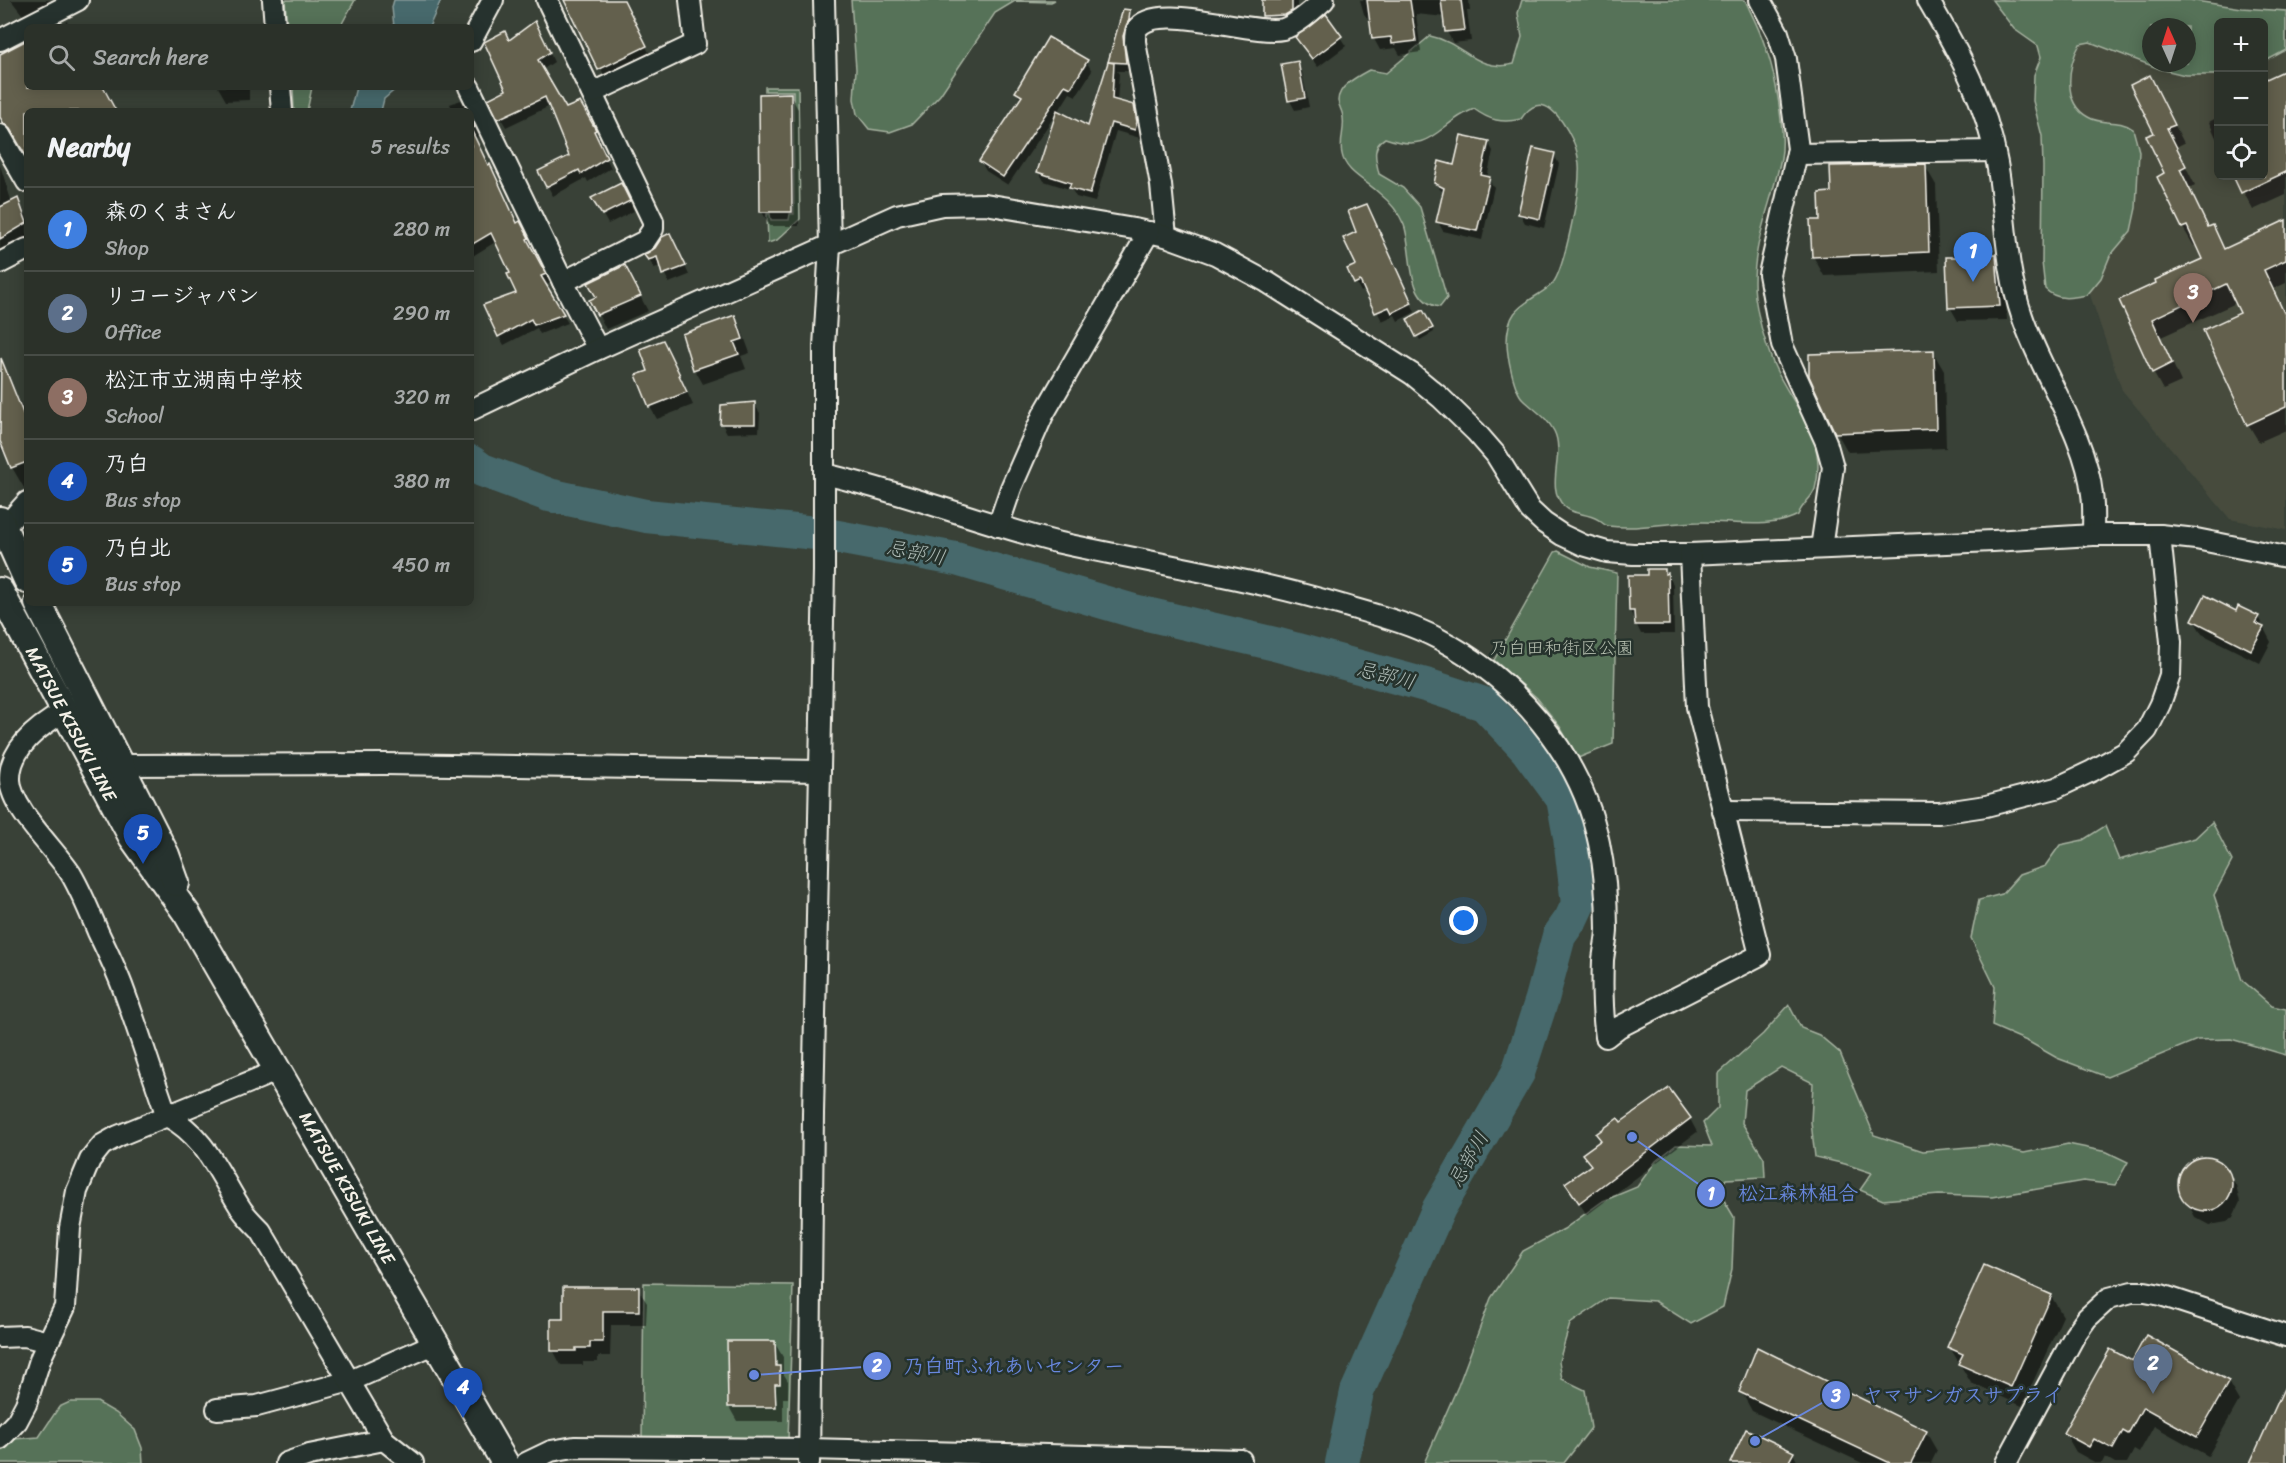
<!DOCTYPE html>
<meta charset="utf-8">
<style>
:root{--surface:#2b3129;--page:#373d35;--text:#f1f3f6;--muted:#a6a9a8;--line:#474c46;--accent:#bca0f2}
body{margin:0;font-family:Sriracha,"Klee One",sans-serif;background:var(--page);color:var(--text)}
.controls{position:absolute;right:18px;top:18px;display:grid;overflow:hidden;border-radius:9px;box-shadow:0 3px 15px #0003}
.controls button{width:54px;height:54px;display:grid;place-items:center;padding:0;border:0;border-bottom:2px solid var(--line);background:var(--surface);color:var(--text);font:30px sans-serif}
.compass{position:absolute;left:2142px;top:18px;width:54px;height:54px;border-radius:50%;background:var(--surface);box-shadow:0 3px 15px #0003;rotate:357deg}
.you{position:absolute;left:1464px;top:921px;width:21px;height:21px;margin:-15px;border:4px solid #fff;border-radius:50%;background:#1a73e8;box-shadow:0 0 0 9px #1a73e833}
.badge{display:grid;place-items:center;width:39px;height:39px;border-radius:50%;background:var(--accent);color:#fff;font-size:20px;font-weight:700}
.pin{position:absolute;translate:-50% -50px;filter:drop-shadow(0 2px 3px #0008)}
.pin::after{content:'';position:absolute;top:32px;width:21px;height:18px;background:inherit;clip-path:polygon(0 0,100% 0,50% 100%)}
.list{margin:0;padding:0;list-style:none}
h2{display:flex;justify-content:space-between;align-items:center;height:78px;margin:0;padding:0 24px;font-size:26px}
h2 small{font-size:20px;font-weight:400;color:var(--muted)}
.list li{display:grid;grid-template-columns:39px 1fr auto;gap:18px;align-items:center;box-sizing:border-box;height:84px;padding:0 24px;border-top:2px solid var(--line)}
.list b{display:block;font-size:22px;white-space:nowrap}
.list p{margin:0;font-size:20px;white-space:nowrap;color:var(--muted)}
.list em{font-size:20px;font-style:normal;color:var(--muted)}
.icon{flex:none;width:33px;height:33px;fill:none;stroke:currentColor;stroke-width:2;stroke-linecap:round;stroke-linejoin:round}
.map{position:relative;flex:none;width:2286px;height:1463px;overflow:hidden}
.search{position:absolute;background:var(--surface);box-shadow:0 3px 15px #0003;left:24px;top:24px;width:450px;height:66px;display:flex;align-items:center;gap:15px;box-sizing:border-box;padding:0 21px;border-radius:9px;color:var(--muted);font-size:22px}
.panel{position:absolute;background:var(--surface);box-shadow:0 3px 15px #0003;left:24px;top:108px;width:450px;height:498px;border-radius:9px}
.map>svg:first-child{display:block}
</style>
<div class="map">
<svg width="2286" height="1463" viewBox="0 0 2286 1463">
<rect width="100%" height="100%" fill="#394137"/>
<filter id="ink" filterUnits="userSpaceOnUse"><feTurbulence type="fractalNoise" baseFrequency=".0167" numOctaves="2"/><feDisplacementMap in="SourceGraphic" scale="12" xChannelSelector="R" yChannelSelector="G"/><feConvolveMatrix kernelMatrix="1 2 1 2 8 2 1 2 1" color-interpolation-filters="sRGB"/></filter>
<g filter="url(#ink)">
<!-- built -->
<polygon fill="#464b3e" points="2068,24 2151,63 2187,63 2218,59 2218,176 2264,176 2264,52 2286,43 2286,530 2230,519 2122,390 2077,256 2052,115"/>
<!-- green -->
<g fill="#577259" stroke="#a6b2a0" stroke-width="1.5" fill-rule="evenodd">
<polygon points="285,0 355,0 340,27 287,27"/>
<polygon points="851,0 1055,0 1051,2 1015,1 995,13 940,95 912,124 890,132 869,129 857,114 854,99 856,69"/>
<path d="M1522 0H1745C1752 15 1760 30 1765 46 1775 71 1786 132 1781 158 1772 203 1749 251 1755 297 1758 319 1765 342 1773 363 1792 407 1829 437 1815 489 1812 498 1802 504 1798 515 1770 530 1730 521 1699 522 1669 522 1638 530 1608 526 1603 525 1601 521 1597 519 1586 513 1573 515 1564 506 1544 486 1566 455 1554 431 1547 417 1534 410 1523 399 1514 391 1507 355 1507 343 1507 315 1516 308 1539 294 1543 291 1550 287 1553 283 1565 267 1579 193 1579 173 1580 164 1577 149 1573 141 1562 118 1542 87 1521 119 1502 124 1489 120 1474 109 1436 124 1434 155 1385 138 1371 147 1376 160 1379 174L1403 188 1420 207 1447 298 1440 307C1404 302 1413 248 1404 225 1399 213 1389 201 1379 193 1367 181 1345 172 1342 154 1339 142 1345 129 1343 118 1343 112 1339 107 1338 101 1338 86 1358 76 1369 70L1386 73 1430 36C1465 43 1475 73 1514 64L1522 37 1518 13Z"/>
<path d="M1992 0H2189L2242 8 2286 11V50L2264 62V22H2218V75H2185L2160 69 2090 42 2080 44C2068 65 2062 103 2088 117 2103 126 2117 118 2133 129L2139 151 2136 208 2131 231 2110 256 2101 278 2087 295C2071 298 2057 301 2045 289L2042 262 2043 167 2042 136 2033 101 2034 75 2041 57 2038 46 2014 29ZM2151 27H2187V63H2151Z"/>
<polygon points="293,87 312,87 307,111 294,111"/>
<polygon points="765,87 798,87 800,219 777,240 768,243 767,214 770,214 771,220 789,220 790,214 794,214 793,91 765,91"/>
<polygon points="1558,551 1590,567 1617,573 1613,744 1578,758 1560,727 1537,698 1494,660 1555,552"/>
<polygon points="2212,822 2232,861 2214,895 2242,980 2272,1006 2286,1009 2286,1055 2231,1039 2197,1040 2107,1077 2057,1058 2029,1042 1992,1026 1995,987 1971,938 1979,900 2002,894 2019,875 2045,866 2060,845 2083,840 2105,826 2119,860 2195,838"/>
<polygon points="1789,1005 1801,1028 1819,1035 1840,1053 1874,1135 1923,1151 1991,1145 2024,1153 2068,1144 2107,1152 2128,1162 2115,1185 2083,1181 1992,1197 1939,1195 1883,1200 1860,1190 1872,1173 1845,1164 1815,1157 1811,1122 1813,1083 1781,1067 1745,1090 1742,1123 1764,1158 1765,1177 1726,1179 1719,1192 1734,1217 1732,1269 1723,1307 1691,1324 1655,1301 1608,1298 1570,1324 1559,1361 1562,1379 1585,1390 1591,1428 1564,1463 1424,1463 1458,1386 1491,1298 1523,1251 1564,1229 1603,1201 1637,1187 1656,1161 1676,1145 1712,1146 1703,1123 1718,1108 1718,1074 1763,1034"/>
<polygon points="644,1283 793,1285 788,1441 642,1439"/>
<polygon points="70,1402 97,1402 116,1413 135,1430 142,1448 143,1463 0,1463 1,1440 39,1437 59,1407"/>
</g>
<!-- water -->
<g fill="#46696c" stroke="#8c9f9e" stroke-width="1.5">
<polygon points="394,0 441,0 429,27 394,27 392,7"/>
<polygon points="356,87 398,87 384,99 381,111 350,111"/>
</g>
<!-- shadow -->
<g fill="#0007">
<polygon points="11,0 77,0 32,27"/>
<polygon points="565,0 622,0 656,66 611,88"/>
<polygon points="1263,0 1297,0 1297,20 1269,24 1263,15"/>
<polygon points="1360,0 1469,0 1470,11 1467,11 1471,41 1453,43 1447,32 1445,17 1416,14 1421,52 1400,55 1396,48 1380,50 1374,39 1372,24 1364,14"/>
<polygon points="1129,12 1134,21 1128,46 1130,71 1117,71 1119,74 1117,102 1133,107 1139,116 1142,132 1140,138 1116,131 1095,202 1076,197 1072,190 1044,181 1039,172 1057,112 1008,185 986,171 981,162 1021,100 1016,92 1086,61 1092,71 1076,96 1070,93 1058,112 1089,129 1110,64 1109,61"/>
<polygon points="67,21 70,27 55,27"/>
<polygon points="540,32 554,62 542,70 566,109 579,104 600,140 598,141 611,168 588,182 586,178 553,196 540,172 571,156 550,106 506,127 490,100 508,90 505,33 510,42"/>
<polygon points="1340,37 1346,46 1318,67 1302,46"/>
<polygon points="27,42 27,87 103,87 115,111 27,111 27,155 17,143 0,113 0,56"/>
<polygon points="1297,62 1302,72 1309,107 1295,110 1290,101"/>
<polygon points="2286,71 2286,195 2253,210 2235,176 2264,176 2264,91 2273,87"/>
<polygon points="2150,77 2184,143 2176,147 2195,185 2189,188 2209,228 2212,227 2225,250 2286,222 2286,283 2273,289 2286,316 2286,430 2259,442 2248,424 2242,314 2236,303 2161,337 2181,382 2163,390 2153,372 2121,301 2204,259 2197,244 2194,246 2183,228 2159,178 2166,174 2156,133"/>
<polygon points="218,87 249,87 249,100 226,101"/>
<polygon points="760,95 790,95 798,109 799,226 770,226 762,212"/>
<polygon points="461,100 467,111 453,111 450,104"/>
<polygon points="2218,117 2218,142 2209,122"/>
<polygon points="471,120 479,137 475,138 488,167 517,225 525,232 533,248 531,249 550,283 545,286 568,323 540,334 537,328 504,345 499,336 518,293 512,273 497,241 471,257"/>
<polygon points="1488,142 1493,151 1487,178 1494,187 1482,240 1443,231 1438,222 1444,194 1435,183"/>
<polygon points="1554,155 1559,164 1544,228 1525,223 1520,214"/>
<polygon points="0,165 12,203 18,200 27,216 27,248 0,264"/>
<polygon points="1925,166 1936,185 1939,271 1824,276 1813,256 1822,221 1832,193"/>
<polygon points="626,194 634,211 608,224 594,199"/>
<polygon points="1371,215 1415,312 1398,321 1395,315 1382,321 1366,289 1361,292 1349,270 1358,265 1358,233"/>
<polygon points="675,244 689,275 669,283 661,266 654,268 646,255"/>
<polygon points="1982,246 1987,256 1995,256 2004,270 2007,320 1958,321 1950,307 1961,258"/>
<polygon points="632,281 648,311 606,329 591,301"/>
<polygon points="1423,312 1434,332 1420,340 1409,320"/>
<polygon points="734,317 742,331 750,353 741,356 746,369 703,384 695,370 683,335"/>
<polygon points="1933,352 1944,371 1946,448 1848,452 1837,433"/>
<polygon points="670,355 693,405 657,419 650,407 638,376 650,372"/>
<polygon points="8,379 27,415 27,493 0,447 0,382"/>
<polygon points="754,404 760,413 759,432 727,433 722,424"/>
<polygon points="1665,570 1673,584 1674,634 1641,634 1630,611"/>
<polygon points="2237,613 2258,617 2271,642 2260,663 2202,634 2194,620"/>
<polygon points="1690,1119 1697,1132 1587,1215 1567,1184 1591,1167 1584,1154"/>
<polygon points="2205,1159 2221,1164 2236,1185 2240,1202 2233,1217 2227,1222 2210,1225 2195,1217 2179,1186 2183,1170 2189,1164"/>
<polygon points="1985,1267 2051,1296 2063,1316 2022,1406 1971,1383 1949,1346"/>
<polygon points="638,1289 647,1303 646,1325 611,1325 610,1356 598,1356 598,1362 583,1362 583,1365 561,1365 553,1350 565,1321"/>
<polygon points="774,1342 783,1357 783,1373 788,1381 788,1398 783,1398 783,1421 737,1421 729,1407"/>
<polygon points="2132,1363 2228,1382 2239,1401 2208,1456 2154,1426 2139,1453 2134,1450 2127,1463 2115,1463 2105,1457 2102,1463 2096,1463 2076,1452 2065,1433"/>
<polygon points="1741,1391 1926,1432 1937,1451 1931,1463 1862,1463 1752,1411"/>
<polygon points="1793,1453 1798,1463 1732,1463"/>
</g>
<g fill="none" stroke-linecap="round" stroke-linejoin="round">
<!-- river -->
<polyline stroke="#46696c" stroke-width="34" points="471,462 482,470 549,495 646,516 816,533 956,559 1134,611 1275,644 1429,686 1484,704 1527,750 1563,799 1570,837 1578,904 1571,919 1559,936 1542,999 1518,1073 1439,1208 1357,1392 1342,1463"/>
</g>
<!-- building -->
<g fill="#64614e" stroke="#f4f1e8" stroke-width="1.5">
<polygon points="564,0 624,0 647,46 598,70"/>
<polygon points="1262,0 1292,0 1292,11 1285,15 1262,16"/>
<polygon points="1367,0 1410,0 1416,41 1392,44 1391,37 1372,39"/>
<polygon points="1441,0 1461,0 1465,30 1445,32"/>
<polygon points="1123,9 1130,10 1129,20 1123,36 1126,63 1108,62"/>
<polygon points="1326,14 1342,36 1312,59 1295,37"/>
<polygon points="535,21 550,52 538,60 566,108 580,102 596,130 594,131 607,158 581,174 579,170 546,187 538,171 569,156 545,97 498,119 488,99 506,90 484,42 505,31 509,40"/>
<polygon points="1048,37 1088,60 1071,88 1065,85 1003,177 979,161 1022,96 1015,92"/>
<polygon points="27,40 27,87 103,87 116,111 27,111 27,158 10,129 4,124 0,117 0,54"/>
<polygon points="1298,61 1305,98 1288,101 1281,64"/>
<polygon points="1108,62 1114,63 1112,99 1134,105 1137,122 1135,130 1111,123 1090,194 1069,188 1071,183 1037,172 1057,110 1088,126"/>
<polygon points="2286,70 2286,172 2241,193 2233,176 2264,176 2264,80"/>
<polygon points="2150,75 2175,125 2167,128 2186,166 2180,169 2208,227 2213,225 2224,249 2286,220 2286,260 2264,270 2286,317 2286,407 2247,425 2203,330 2240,313 2226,284 2152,319 2172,363 2152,373 2119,300 2156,283 2155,280 2202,259 2187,226 2182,228 2157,177 2164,173 2146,136 2154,133 2130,85"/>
<polygon points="791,93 792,212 760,212 759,94"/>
<polygon points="471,119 475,127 471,129 488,165 490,164 517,223 520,221 529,238 527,239 546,274 541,276 564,314 534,325 531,319 498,337 483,305 516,293 507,274 510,273 491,233 471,245"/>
<polygon points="1461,135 1489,141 1481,175 1490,177 1477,231 1436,222 1444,188 1434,183 1439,161 1454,165"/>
<polygon points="1533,148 1555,153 1540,219 1518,214"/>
<polygon points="1926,164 1929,252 1812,257 1810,220 1820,220 1819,193 1831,192 1830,166"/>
<polygon points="621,183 630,201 602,215 591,198"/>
<polygon points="18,198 27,223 0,239 0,207"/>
<polygon points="1367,204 1412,303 1392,313 1389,307 1375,313 1360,281 1354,284 1347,269 1356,265 1343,238 1356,232 1348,211"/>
<polygon points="670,233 686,266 662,275 657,257 648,260 644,255 655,248 662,237"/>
<polygon points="1959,245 1983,245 1983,254 1996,254 2000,306 1948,308 1946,257 1959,257"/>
<polygon points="625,265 641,296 597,315 589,300 596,297 588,283"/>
<polygon points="1423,310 1433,328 1416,337 1407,319"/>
<polygon points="735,315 743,339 734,342 739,354 693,370 682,334"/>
<polygon points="663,340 680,375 679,375 687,392 649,407 636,375 648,371 640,349"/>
<polygon points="1934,350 1936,429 1835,433 1809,376 1809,354"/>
<polygon points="1,358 27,423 27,462 11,468 0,441"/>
<polygon points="755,402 755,424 720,424 721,405"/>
<polygon points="1647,569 1665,569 1665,574 1668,573 1669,625 1635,625 1634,611 1629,611 1628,575 1647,575"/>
<polygon points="2205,595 2236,611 2238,606 2259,616 2255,623 2264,627 2251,650 2192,620"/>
<polygon points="1669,1088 1691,1118 1579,1203 1565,1183 1591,1165 1582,1154 1601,1140 1596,1134 1618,1118 1621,1122"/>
<circle cx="2205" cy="1184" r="27"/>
<polygon points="1984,1265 2052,1295 2011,1387 1958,1364 1963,1354 1947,1347"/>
<polygon points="563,1287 639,1287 639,1311 603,1311 603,1342 590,1342 590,1348 576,1348 576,1351 551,1351 551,1319 563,1319"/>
<polygon points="2146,1335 2229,1381 2197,1437 2143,1407 2128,1434 2123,1431 2113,1449 2094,1439 2089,1447 2063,1433 2110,1349 2132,1361"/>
<polygon points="727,1341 775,1341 776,1366 780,1366 780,1384 775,1384 776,1407 728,1407"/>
<polygon points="1757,1347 1927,1431 1911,1463 1890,1463 1739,1392"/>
<polygon points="2286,1384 2286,1463 2250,1463"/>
<polygon points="1746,1429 1794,1452 1788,1463 1730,1463"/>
</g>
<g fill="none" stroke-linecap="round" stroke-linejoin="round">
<!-- minor casing -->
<g stroke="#f4f1e8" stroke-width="24">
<g id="minor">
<polyline points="273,0 275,27"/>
<polyline points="547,0 653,221 653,229 645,241 563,282"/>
<polyline points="1760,0 1778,33 1786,59 1798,149 1769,274 1782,345 1826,442 1833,467 1821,548"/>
<path d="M1928 0C1959 53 1986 101 1997 163 2006 213 2005 267 2022 316 2041 373 2086 435 2092 494 2094 507 2093 521 2093 535"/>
<polyline points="0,40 78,0"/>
<polyline points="471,41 493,0"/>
<polyline points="280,87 282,111"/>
<polyline points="469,87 563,282 598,349"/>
<polyline points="592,93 695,44 690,0"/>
<polyline points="0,135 27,182"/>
<polyline points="1797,154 1994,151"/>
<path d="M1166 236 1161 185 1135 42C1135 38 1135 32 1137 29 1156 0 1251 36 1283 29 1297 25 1313 10 1324 0"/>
<polyline points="0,263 27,249"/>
<polyline points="471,410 598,349 897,215 942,205 985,204 1134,229 1166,236 1215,254 1267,282 1412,374 1441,398 1476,432 1496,455 1530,510 1544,523 1562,535 1583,545 1607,552 1633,554 1690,554 1993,541 2093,535 2160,535 2196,539 2286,557"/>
<path d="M824 474C903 492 978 522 1056 542 1152 563 1250 578 1345 606 1376 615 1409 623 1439 639 1517 680 1581 755 1599 843 1605 871 1607 900 1607 929 1607 939 1604 950 1603 960 1602 986 1602 1011 1606 1037L1619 1027 1760 955 1697 707 1690 554"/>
<polyline points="998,526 1011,488 1043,415 1149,232"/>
<polyline points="0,532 27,502"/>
<path d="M64 712C39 726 9 749 10 780 11 809 55 849 71 874 82 893 90 913 98 932 107 951 117 971 124 991 139 1032 152 1074 167 1116L279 1070"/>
<polyline points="120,765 385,764 820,771"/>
<polyline points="1723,811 1939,813 1986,806 2056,788 2092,771 2126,752 2147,730 2160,704 2170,675 2171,642 2160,535"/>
<polyline points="0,1337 25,1336 48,1342"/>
<polyline points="217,1409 257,1406 350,1381 436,1343"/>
<path d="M0 1439 17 1421 26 1404 41 1357 65 1307 70 1228 77 1191 90 1160 102 1145 118 1136 167 1116C206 1136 219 1175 242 1210 247 1217 254 1224 261 1231L384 1440 413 1463"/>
<polyline points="286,1463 309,1455 384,1440"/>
<polyline points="526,1463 551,1451 574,1447 809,1449 1241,1460"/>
<polyline points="809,1463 813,1114 824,571 824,347 830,245 824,0"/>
<polyline points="2006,1463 2075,1335 2087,1318 2109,1298 2132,1292 2145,1292 2161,1295 2286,1336"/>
</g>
</g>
<!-- major casing -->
<g stroke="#f4f1e8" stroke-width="30">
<g id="major">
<polyline points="0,520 27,580"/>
<polyline points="0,591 132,837 187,914 505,1463"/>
<polyline points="38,603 166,855 176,883"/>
</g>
</g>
<!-- minor -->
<use href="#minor" stroke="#26332d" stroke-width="20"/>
<!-- major -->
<use href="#major" stroke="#26332d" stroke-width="26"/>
</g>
</g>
<g text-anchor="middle" stroke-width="5" stroke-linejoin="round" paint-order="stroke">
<!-- park labels -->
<g font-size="18" fill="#b5beaf" stroke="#26332d">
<text x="1562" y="654">乃白田和街区公園</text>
</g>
<!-- street labels -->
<g font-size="18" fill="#f4f1e8" stroke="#26332d">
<text transform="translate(71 724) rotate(62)" y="6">MATSUE KISUKI LINE</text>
<text transform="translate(347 1188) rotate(60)" y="6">MATSUE KISUKI LINE</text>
</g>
<!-- water labels -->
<g font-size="20" font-style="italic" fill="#aebbb6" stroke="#26332d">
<text transform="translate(916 552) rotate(11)" y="7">忌部川</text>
<text transform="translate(1386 675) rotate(14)" y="7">忌部川</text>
<text transform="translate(1468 1159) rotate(-60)" y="7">忌部川</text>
</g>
</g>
<!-- callouts -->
<path fill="none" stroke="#6887de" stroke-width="2" d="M1632 1137L1711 1193M754 1375L877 1366M1755 1441L1836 1395"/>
<g fill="#6887de" stroke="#26332d" stroke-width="2">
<circle cx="1632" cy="1137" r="6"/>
<circle cx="754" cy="1375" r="6"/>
<circle cx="1755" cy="1441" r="6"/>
<circle cx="1711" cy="1193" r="15"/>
<circle cx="877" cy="1366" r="15"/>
<circle cx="1836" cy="1395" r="15"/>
</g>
<g font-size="18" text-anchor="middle" font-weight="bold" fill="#fff">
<text x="1711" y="1200">1</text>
<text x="877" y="1372">2</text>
<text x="1836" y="1402">3</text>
</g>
<g font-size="20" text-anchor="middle" font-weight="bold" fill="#6887de" stroke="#26332d" stroke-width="5" stroke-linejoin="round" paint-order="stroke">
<text x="1798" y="1200">松江森林組合</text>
<text x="1014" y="1373">乃白町ふれあいセンター</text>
<text x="1963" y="1402">ヤマサンガスサプライ</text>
</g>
</svg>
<div class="controls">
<button>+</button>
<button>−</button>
<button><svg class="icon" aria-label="locate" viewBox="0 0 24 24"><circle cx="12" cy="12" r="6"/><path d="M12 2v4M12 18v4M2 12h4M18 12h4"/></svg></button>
</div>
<svg class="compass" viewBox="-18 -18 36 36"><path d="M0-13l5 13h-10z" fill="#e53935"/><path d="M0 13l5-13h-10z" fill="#a6a9a8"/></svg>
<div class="you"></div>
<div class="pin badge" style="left:1973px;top:282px;background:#3f7fe0">1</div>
<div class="pin badge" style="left:2153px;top:1394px;background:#5c6f8a">2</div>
<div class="pin badge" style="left:2193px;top:323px;background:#8d6e63">3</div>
<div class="pin badge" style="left:463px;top:1418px;background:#1a4fb4">4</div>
<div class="pin badge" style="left:143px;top:864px;background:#1a4fb4">5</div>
<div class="search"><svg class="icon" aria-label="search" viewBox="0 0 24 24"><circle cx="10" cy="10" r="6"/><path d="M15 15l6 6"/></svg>Search here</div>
<section class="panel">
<h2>Nearby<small>5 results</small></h2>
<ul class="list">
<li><span class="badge" style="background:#3f7fe0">1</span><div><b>森のくまさん</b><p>Shop</p></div><em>280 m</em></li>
<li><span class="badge" style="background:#5c6f8a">2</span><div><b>リコージャパン</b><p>Office</p></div><em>290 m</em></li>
<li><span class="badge" style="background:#8d6e63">3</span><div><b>松江市立湖南中学校</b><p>School</p></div><em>320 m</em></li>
<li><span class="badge" style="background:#1a4fb4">4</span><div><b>乃白</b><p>Bus stop</p></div><em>380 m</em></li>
<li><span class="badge" style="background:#1a4fb4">5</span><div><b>乃白北</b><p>Bus stop</p></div><em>450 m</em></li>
</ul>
</section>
</div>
